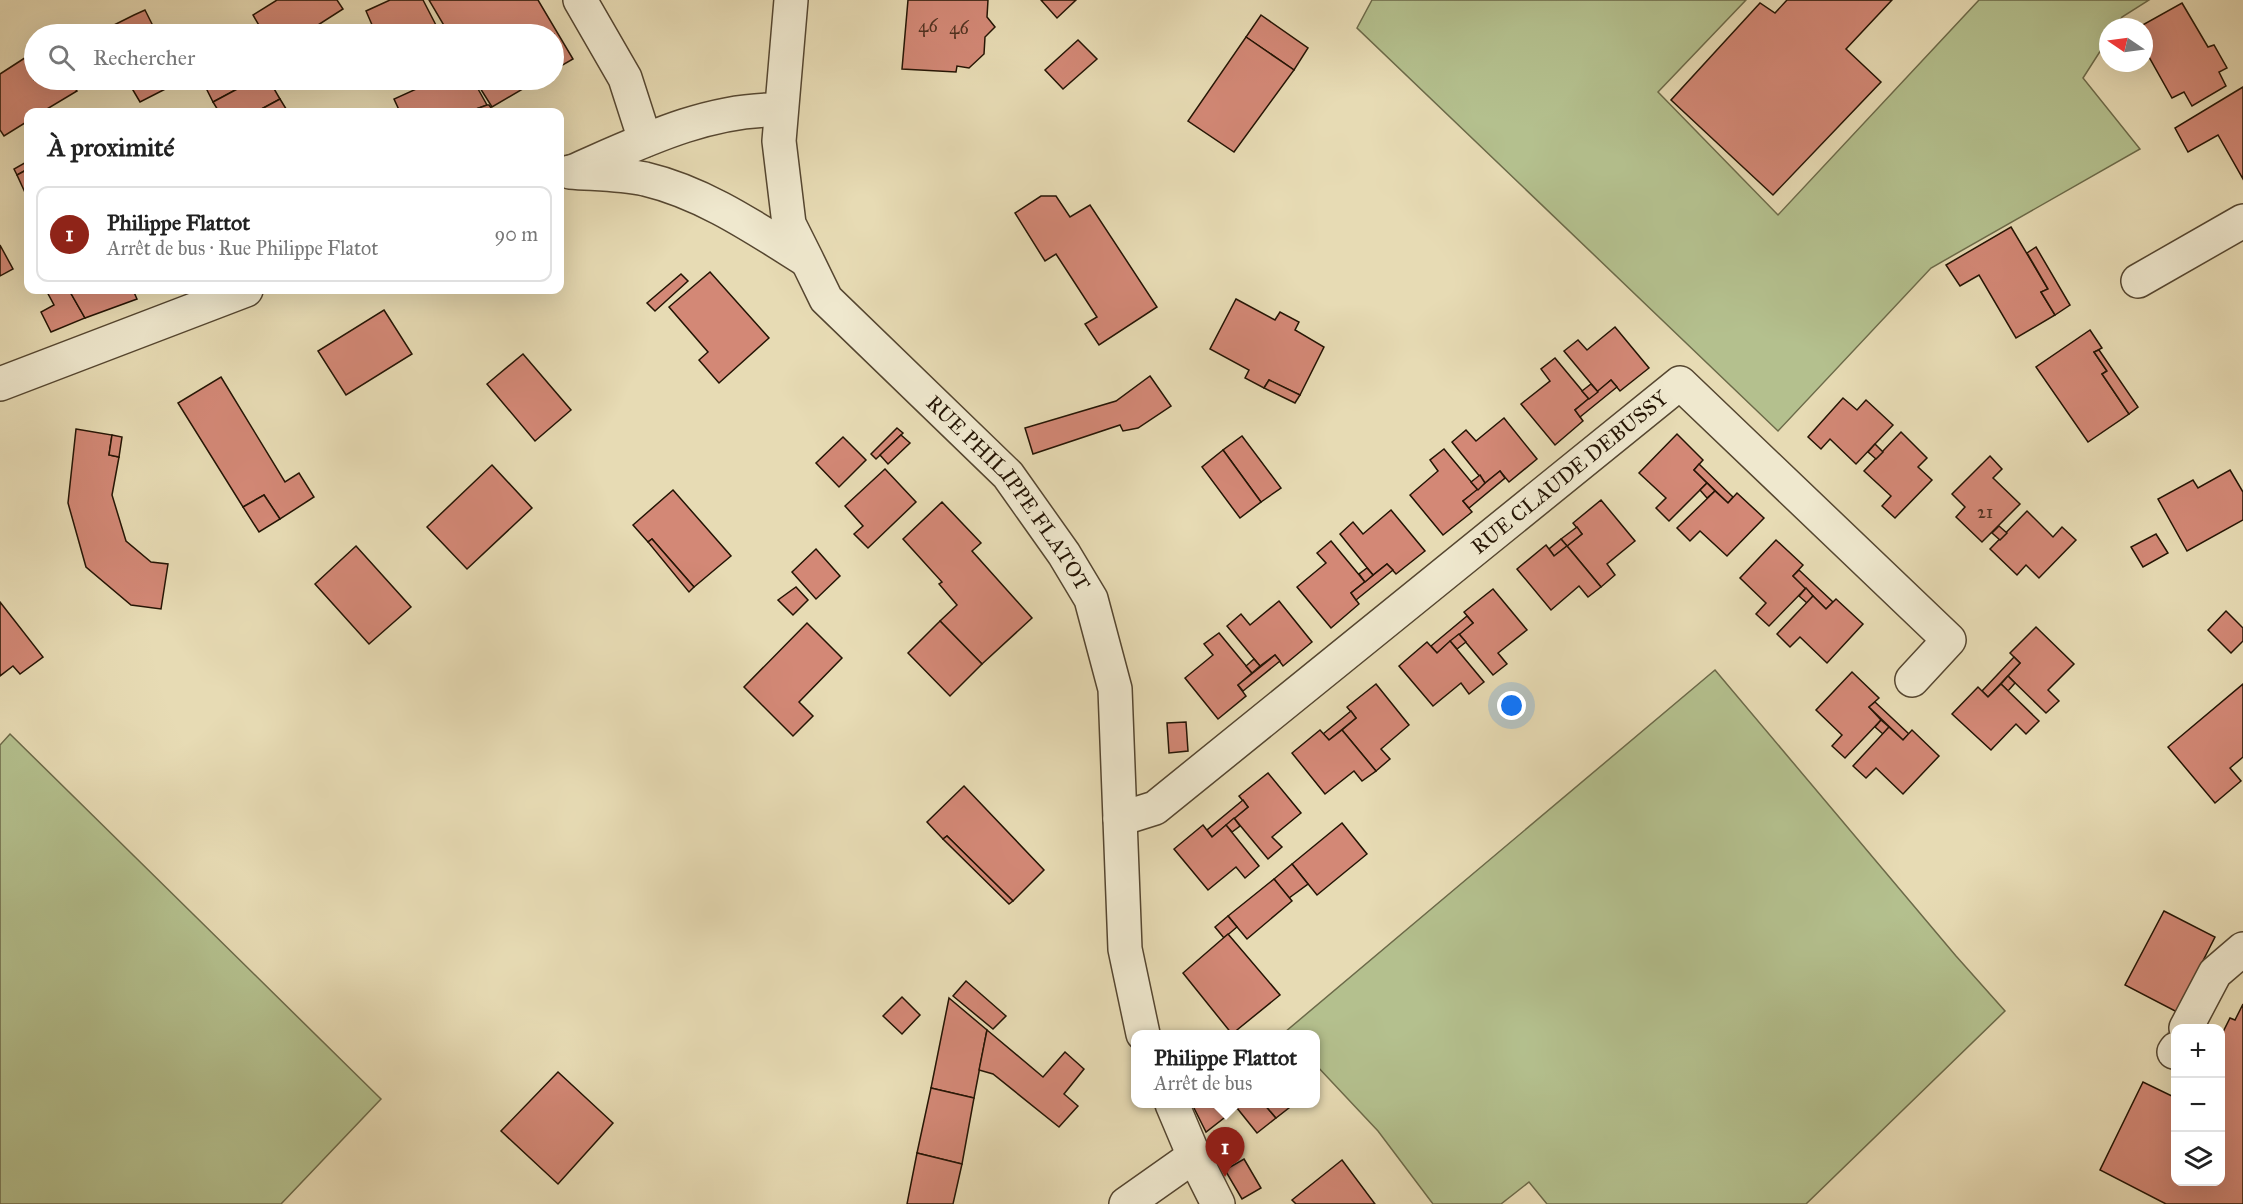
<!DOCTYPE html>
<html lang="fr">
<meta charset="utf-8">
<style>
:root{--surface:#fff;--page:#f6f6f6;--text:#222;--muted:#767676;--line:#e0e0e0;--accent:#8f2418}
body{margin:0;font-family:"IM FELL Great Primer",serif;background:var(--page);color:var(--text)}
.controls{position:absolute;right:18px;bottom:18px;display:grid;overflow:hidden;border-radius:12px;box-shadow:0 6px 24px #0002}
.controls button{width:54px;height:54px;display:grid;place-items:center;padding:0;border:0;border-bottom:2px solid var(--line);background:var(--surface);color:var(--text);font:30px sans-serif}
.compass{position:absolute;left:2099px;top:18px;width:54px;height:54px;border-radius:50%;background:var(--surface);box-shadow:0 6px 24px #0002;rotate:283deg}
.you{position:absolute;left:1512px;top:706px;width:21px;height:21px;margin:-15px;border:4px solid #fff;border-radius:50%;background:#1a73e8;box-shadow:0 0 0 9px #1a73e833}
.badge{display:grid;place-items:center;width:39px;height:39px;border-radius:50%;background:var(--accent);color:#fff;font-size:20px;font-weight:700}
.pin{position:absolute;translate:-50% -50px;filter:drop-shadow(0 2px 3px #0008)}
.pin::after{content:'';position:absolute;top:32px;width:21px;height:18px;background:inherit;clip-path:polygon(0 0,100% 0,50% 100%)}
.popup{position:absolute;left:1131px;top:1030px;width:189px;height:78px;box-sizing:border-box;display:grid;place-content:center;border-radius:12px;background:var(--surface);filter:drop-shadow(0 2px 4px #0005);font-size:20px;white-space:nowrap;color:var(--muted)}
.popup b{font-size:22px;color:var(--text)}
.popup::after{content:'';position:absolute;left:50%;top:100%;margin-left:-12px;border:12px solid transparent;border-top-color:var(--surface)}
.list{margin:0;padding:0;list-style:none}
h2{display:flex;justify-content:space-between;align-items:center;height:78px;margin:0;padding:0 24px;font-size:26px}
h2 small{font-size:20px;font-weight:400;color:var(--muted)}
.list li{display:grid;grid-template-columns:39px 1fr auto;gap:18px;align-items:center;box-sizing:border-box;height:96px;margin:0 12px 12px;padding:0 12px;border:2px solid var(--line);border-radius:12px}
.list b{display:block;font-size:22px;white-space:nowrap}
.list p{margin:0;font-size:20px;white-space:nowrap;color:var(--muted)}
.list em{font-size:20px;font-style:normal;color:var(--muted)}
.icon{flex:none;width:33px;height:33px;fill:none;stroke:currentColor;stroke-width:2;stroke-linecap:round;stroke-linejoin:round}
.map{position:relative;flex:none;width:2243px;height:1204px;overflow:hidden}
.search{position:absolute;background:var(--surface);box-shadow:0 6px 24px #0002;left:24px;top:24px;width:540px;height:66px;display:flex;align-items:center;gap:15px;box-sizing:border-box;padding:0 21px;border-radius:33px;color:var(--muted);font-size:22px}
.panel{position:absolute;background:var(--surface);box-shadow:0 6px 24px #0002;left:24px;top:108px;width:540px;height:186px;border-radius:12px}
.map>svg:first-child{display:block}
</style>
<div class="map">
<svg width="2243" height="1204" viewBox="0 0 2243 1204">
<rect width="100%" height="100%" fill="#e7dbb4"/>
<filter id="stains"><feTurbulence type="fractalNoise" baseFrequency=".00333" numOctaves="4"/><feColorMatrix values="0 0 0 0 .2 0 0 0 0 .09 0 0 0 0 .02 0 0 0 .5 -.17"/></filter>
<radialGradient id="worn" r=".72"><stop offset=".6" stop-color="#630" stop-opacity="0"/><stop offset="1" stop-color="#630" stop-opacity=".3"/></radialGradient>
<!-- green -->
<g fill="#b4c08e" stroke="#6c6a49" stroke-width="1.5">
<polygon points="1372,0 1746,0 1658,92 1778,215 1979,0 2149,0 2122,17 2116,27 2108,27 2108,39 2083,78 2140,149 1931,268 1778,431 1357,28"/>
<polygon points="1715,670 1956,956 2005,1011 1806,1204 1547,1204 1529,1182 1501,1204 1433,1204 1378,1131 1315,1064 1315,1034 1287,1034 1285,1032"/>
<polygon points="10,734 381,1099 281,1204 0,1204 0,745"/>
</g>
<!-- building -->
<g fill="#d38876" stroke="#241404" stroke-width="1.5">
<polygon points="277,0 337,0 343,9 304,34 264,34 253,15"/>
<polygon points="390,0 423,0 439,31 431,34 376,34 366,11"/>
<polygon points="429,0 538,0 573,59 554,70 554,34 449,34"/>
<polygon points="908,0 988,0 987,17 995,27 985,37 984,54 969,68 957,66 956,72 902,69"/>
<polygon points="1041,0 1076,0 1057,18"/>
<polygon points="1787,0 1892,0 1846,49 1881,82 1773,195 1671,100 1760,3 1775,13"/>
<polygon points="2182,3 2208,47 2214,45 2227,68 2219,72 2226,86 2192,106 2184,92 2172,98 2144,48 2144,27 2139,27"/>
<polygon points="145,10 157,34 98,33 134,15"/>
<polygon points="1261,15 1308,48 1294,70 1246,37"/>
<polygon points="1246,37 1294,70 1234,152 1188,121"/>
<polygon points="1078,40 1097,59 1063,89 1045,70"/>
<polygon points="34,52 34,80 69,80 77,91 42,112 28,112 28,121 4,136 0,130 0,74"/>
<polygon points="127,80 180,80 181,81 140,102"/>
<polygon points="202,80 254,80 213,102"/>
<polygon points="254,80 269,80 280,99 256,112 219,112 213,102"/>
<polygon points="436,80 473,80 487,105 468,112 400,112 394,99"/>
<polygon points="475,80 538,80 492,107"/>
<polygon points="2243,87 2243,179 2218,135 2188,152 2175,128"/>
<polygon points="280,99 288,112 256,112"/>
<polygon points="487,105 489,105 494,112 468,112"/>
<polygon points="28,161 28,169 17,175 14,169"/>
<polygon points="28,169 28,199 17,175"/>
<polygon points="1041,196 1056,196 1070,217 1090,205 1157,307 1099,345 1085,324 1097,317 1056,254 1045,261 1015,213"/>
<polygon points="2011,227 2048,289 2041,292 2055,315 2016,338 1979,275 1960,286 1946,265"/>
<polygon points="0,245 13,269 0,276"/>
<polygon points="2036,247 2070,305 2055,315 2041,292 2048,289 2027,253"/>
<polygon points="710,272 769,338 719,383 699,360 708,352 669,307"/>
<polygon points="681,274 688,281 655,311 647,303"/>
<polygon points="46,290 69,290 85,318 51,332 41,312 54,305"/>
<polygon points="69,290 133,290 137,299 85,318"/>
<polygon points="1236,299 1275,320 1280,312 1299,322 1295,330 1324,347 1300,395 1269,380 1264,388 1245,378 1249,370 1210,349"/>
<polygon points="384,310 412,354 346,395 318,351"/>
<polygon points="1615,327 1649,368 1620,391 1611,380 1598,392 1564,351 1578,340 1587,350"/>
<polygon points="2090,330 2102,348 2094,352 2107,371 2102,374 2129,414 2088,442 2036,367"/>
<polygon points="2099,350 2138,407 2129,414 2102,374 2107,371 2094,352"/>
<polygon points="523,354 571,410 535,441 487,384"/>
<polygon points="1555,358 1589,399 1575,410 1583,421 1555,445 1521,404 1550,381 1541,369"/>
<polygon points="1150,376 1171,406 1138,428 1123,431 1120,425 1033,454 1025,428 1116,401"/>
<polygon points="221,377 285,482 299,473 314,497 280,519 264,495 243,507 178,403"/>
<polygon points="1269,380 1300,395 1295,403 1264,388"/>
<polygon points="1611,380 1617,387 1580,417 1575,410"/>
<polygon points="1591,384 1598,392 1589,399 1582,391"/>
<polygon points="1843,398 1857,410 1866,400 1893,425 1856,464 1830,439 1821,449 1808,437"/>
<polygon points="1504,418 1537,459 1509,482 1500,471 1485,483 1452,442 1466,430 1476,441"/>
<polygon points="897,428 903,433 876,459 871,454"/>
<polygon points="76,429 112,435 109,455 119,457 112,495 126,541 151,562 168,564 161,609 131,605 86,567 68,503"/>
<polygon points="1901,432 1927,458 1918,467 1932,480 1895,518 1882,506 1891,496 1864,471"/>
<polygon points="1677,434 1703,460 1694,470 1707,483 1669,521 1656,508 1666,498 1639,473"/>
<polygon points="112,435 122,437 119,457 109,455"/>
<polygon points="901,435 910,443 888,464 880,455"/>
<polygon points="1242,436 1281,488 1261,502 1223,450"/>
<polygon points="843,437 866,460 839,487 816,463"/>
<polygon points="1875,444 1883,452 1876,459 1868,452"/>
<polygon points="1444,449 1478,490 1463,501 1472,512 1443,535 1410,495 1438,471 1430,460"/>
<polygon points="1223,450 1261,502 1240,518 1202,467"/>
<polygon points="1990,456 2002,469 1993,478 2020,504 1982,542 1956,517 1965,507 1952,494"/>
<polygon points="1699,464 1733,497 1728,503 1694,470"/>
<polygon points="492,465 532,508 467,569 427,527"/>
<polygon points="885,469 916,502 868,548 854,534 863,526 845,506"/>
<polygon points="2230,470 2243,492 2243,520 2187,551 2158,499 2193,480 2198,488"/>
<polygon points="1500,471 1505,478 1469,508 1463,501"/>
<polygon points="1480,475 1485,483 1478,490 1471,482"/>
<polygon points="1707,483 1715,491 1707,498 1700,490"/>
<polygon points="673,490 731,556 694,587 652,539 648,542 633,525"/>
<polygon points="1715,491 1728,503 1737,493 1764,518 1727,556 1700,531 1690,541 1677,528"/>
<polygon points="264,495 280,519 259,532 243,507"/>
<polygon points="1601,500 1635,541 1607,564 1615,575 1601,587 1567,546 1582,534 1573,523"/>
<polygon points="942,502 981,543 972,551 1032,618 982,664 940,621 957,605 939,584 942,582 903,539"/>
<polygon points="1391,510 1425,551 1396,574 1387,564 1373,575 1340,534 1353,522 1363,534"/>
<polygon points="2027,511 2053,537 2062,527 2076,540 2039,578 2026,565 2017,575 1990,549"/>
<polygon points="1999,526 2007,533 2000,540 1992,533"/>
<polygon points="1577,527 1582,534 1567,546 1561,539"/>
<polygon points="2156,534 2168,553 2143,567 2131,547"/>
<polygon points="652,539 694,587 689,592 648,542"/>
<polygon points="1561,539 1567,546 1554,556 1549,549"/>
<polygon points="1776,540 1803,565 1793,576 1806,588 1769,626 1756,614 1766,603 1740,578"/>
<polygon points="1331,541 1365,582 1351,593 1359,604 1331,628 1297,587 1326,563 1317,553"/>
<polygon points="1546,545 1554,556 1567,546 1601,587 1588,597 1579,586 1551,610 1517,569"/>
<polygon points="356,546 411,607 369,644 315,584"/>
<polygon points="816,549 840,576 816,599 792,572"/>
<polygon points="1387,564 1393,570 1356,600 1351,593"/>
<polygon points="1367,568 1373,575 1365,582 1359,574"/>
<polygon points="1799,570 1833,602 1826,609 1793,576"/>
<polygon points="796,587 808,600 793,615 778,600"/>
<polygon points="1806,588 1813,596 1807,603 1799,596"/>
<polygon points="1493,589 1527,630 1498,653 1507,664 1493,675 1459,634 1473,623 1464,612"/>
<polygon points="1813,596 1826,609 1836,599 1863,624 1827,663 1800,637 1790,647 1777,634"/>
<polygon points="1279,601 1312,642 1283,666 1275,655 1260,666 1227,626 1241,614 1250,625"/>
<polygon points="0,602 43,657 20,674 13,666 0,676"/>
<polygon points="2226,611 2243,628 2243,641 2231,653 2208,630"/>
<polygon points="1467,616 1473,623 1437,653 1431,646"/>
<polygon points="940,621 982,664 950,696 908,653"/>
<polygon points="807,623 842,658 799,702 813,716 793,736 744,687"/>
<polygon points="2036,627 2074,664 2048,690 2059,701 2046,713 2008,676 2020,663 2010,653"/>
<polygon points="1219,633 1252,673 1238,685 1246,696 1218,719 1185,678 1213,655 1204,644"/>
<polygon points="1459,634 1466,642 1457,649 1450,641"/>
<polygon points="1450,641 1484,682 1469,694 1461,683 1433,706 1399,666 1427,642 1437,653"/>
<polygon points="1275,655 1280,661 1243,691 1238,685"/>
<polygon points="2014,657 2020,663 1988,697 1982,691"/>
<polygon points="1254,659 1260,666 1252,673 1246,666"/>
<polygon points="1852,672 1879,698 1869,707 1881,720 1845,758 1832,746 1842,735 1816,710"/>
<polygon points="2008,676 2015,683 2008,691 2001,684"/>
<polygon points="1376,684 1409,725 1381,749 1390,759 1376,771 1342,730 1356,718 1347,707"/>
<polygon points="2001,684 2039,721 2026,734 2016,724 1991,750 1952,714 1978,687 1988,697"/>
<polygon points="2243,684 2243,757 2230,768 2241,781 2215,803 2168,747"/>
<polygon points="1875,702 1909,734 1903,740 1869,707"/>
<polygon points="1351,711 1356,718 1329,740 1323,734"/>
<polygon points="1881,720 1889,727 1883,734 1875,727"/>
<polygon points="1186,722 1188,751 1169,753 1167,723"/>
<polygon points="1889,727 1903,740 1912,730 1939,756 1903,794 1876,768 1866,778 1853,766"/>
<polygon points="1320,730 1329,740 1342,730 1376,771 1362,781 1354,771 1325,794 1292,753"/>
<polygon points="1268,773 1301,813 1272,837 1282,847 1268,859 1234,818 1248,807 1239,796"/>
<polygon points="964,786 1044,870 1013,901 947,836 943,839 927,822"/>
<polygon points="1243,800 1248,807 1212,837 1207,830"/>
<polygon points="1234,818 1240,826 1232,832 1226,825"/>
<polygon points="1342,823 1367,854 1317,895 1292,864"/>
<polygon points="1203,825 1212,837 1226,825 1259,866 1245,878 1236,867 1208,890 1174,849"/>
<polygon points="947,836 1013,901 1009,904 943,839"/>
<polygon points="1292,864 1308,884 1289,898 1274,879"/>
<polygon points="1274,879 1292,901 1247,939 1228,916"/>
<polygon points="2164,911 2215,937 2177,1012 2125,985"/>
<polygon points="1228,916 1237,927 1224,938 1215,927"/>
<polygon points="1228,934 1280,995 1232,1034 1183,973"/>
<polygon points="966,981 1006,1016 993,1029 953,996"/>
<polygon points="902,997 920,1015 902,1034 883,1016"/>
<polygon points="949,998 987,1030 974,1098 931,1088"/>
<polygon points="2243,1004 2243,1204 2166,1204 2100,1170 2143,1082 2176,1098 2176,1182 2220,1182 2220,1038 2230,1018 2235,1020"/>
<polygon points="987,1030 1043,1077 1065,1052 1084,1069 1064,1094 1078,1106 1059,1127 993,1074 979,1070"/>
<polygon points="558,1072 613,1123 558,1184 501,1131"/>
<polygon points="931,1088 974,1098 962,1164 917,1153"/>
<polygon points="1196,1104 1242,1104 1206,1132 1193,1106"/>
<polygon points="1242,1104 1264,1104 1276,1118 1257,1133 1237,1108"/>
<polygon points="1264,1104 1294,1104 1276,1118"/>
<polygon points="917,1153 962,1164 953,1204 907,1204"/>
<polygon points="1244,1159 1261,1188 1242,1199 1225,1170"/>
<polygon points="1342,1160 1375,1204 1296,1204 1292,1200"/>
</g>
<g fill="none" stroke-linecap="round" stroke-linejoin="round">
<!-- minor casing -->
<g stroke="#554630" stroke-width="36">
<g id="minor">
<polyline points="580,0 625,78 645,140"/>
<path id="s1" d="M791 0 779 141 789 224 807 260 826 299 1008 475 1064 554 1091 599 1115 689 1125 949 1143 1034"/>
<path d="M574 171C638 143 708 108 780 110"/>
<path d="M570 172C595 174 621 174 645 179 704 193 755 228 806 260"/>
<polyline points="2138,281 2243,221"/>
<polyline points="0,384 246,290"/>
<path id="s2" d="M1120 819 1155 808 1680 383 1949 640 1912 680"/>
<polyline points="2186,1028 2215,973 2243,949"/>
<polyline points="2174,1052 2176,1049"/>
<polyline points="1172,1104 1194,1156 1218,1204"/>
<polyline points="1126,1204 1194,1156"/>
</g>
</g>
<!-- minor -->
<use href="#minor" stroke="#efe8ce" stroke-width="33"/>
</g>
<g text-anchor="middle" stroke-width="4.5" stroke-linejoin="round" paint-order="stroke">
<!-- number labels -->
<g font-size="18" fill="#503120">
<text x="928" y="32">46</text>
<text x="959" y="34">46</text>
<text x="1985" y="518">21</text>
</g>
<!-- street labels -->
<g font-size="21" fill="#241404" stroke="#efe8ce">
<text dy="7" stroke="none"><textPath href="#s2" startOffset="570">RUE CLAUDE DEBUSSY</textPath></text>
<text dy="7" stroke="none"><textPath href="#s1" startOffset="576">RUE PHILIPPE FLATOT</textPath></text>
</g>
</g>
<rect width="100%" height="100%" filter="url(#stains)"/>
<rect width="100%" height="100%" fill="url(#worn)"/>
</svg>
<div class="controls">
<button>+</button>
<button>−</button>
<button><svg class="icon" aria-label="layers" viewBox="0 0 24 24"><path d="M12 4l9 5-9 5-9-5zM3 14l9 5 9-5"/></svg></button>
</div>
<svg class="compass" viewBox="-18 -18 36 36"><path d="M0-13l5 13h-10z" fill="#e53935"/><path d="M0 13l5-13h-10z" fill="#767676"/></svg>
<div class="you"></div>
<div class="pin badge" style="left:1225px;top:1177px">1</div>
<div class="popup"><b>Philippe Flattot</b>Arrêt de bus</div>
<div class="search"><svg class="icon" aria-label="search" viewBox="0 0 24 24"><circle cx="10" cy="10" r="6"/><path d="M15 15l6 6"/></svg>Rechercher</div>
<section class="panel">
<h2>À proximité<small></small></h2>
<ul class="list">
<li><span class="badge">1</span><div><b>Philippe Flattot</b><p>Arrêt de bus · Rue Philippe Flatot</p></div><em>90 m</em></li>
</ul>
</section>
</div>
